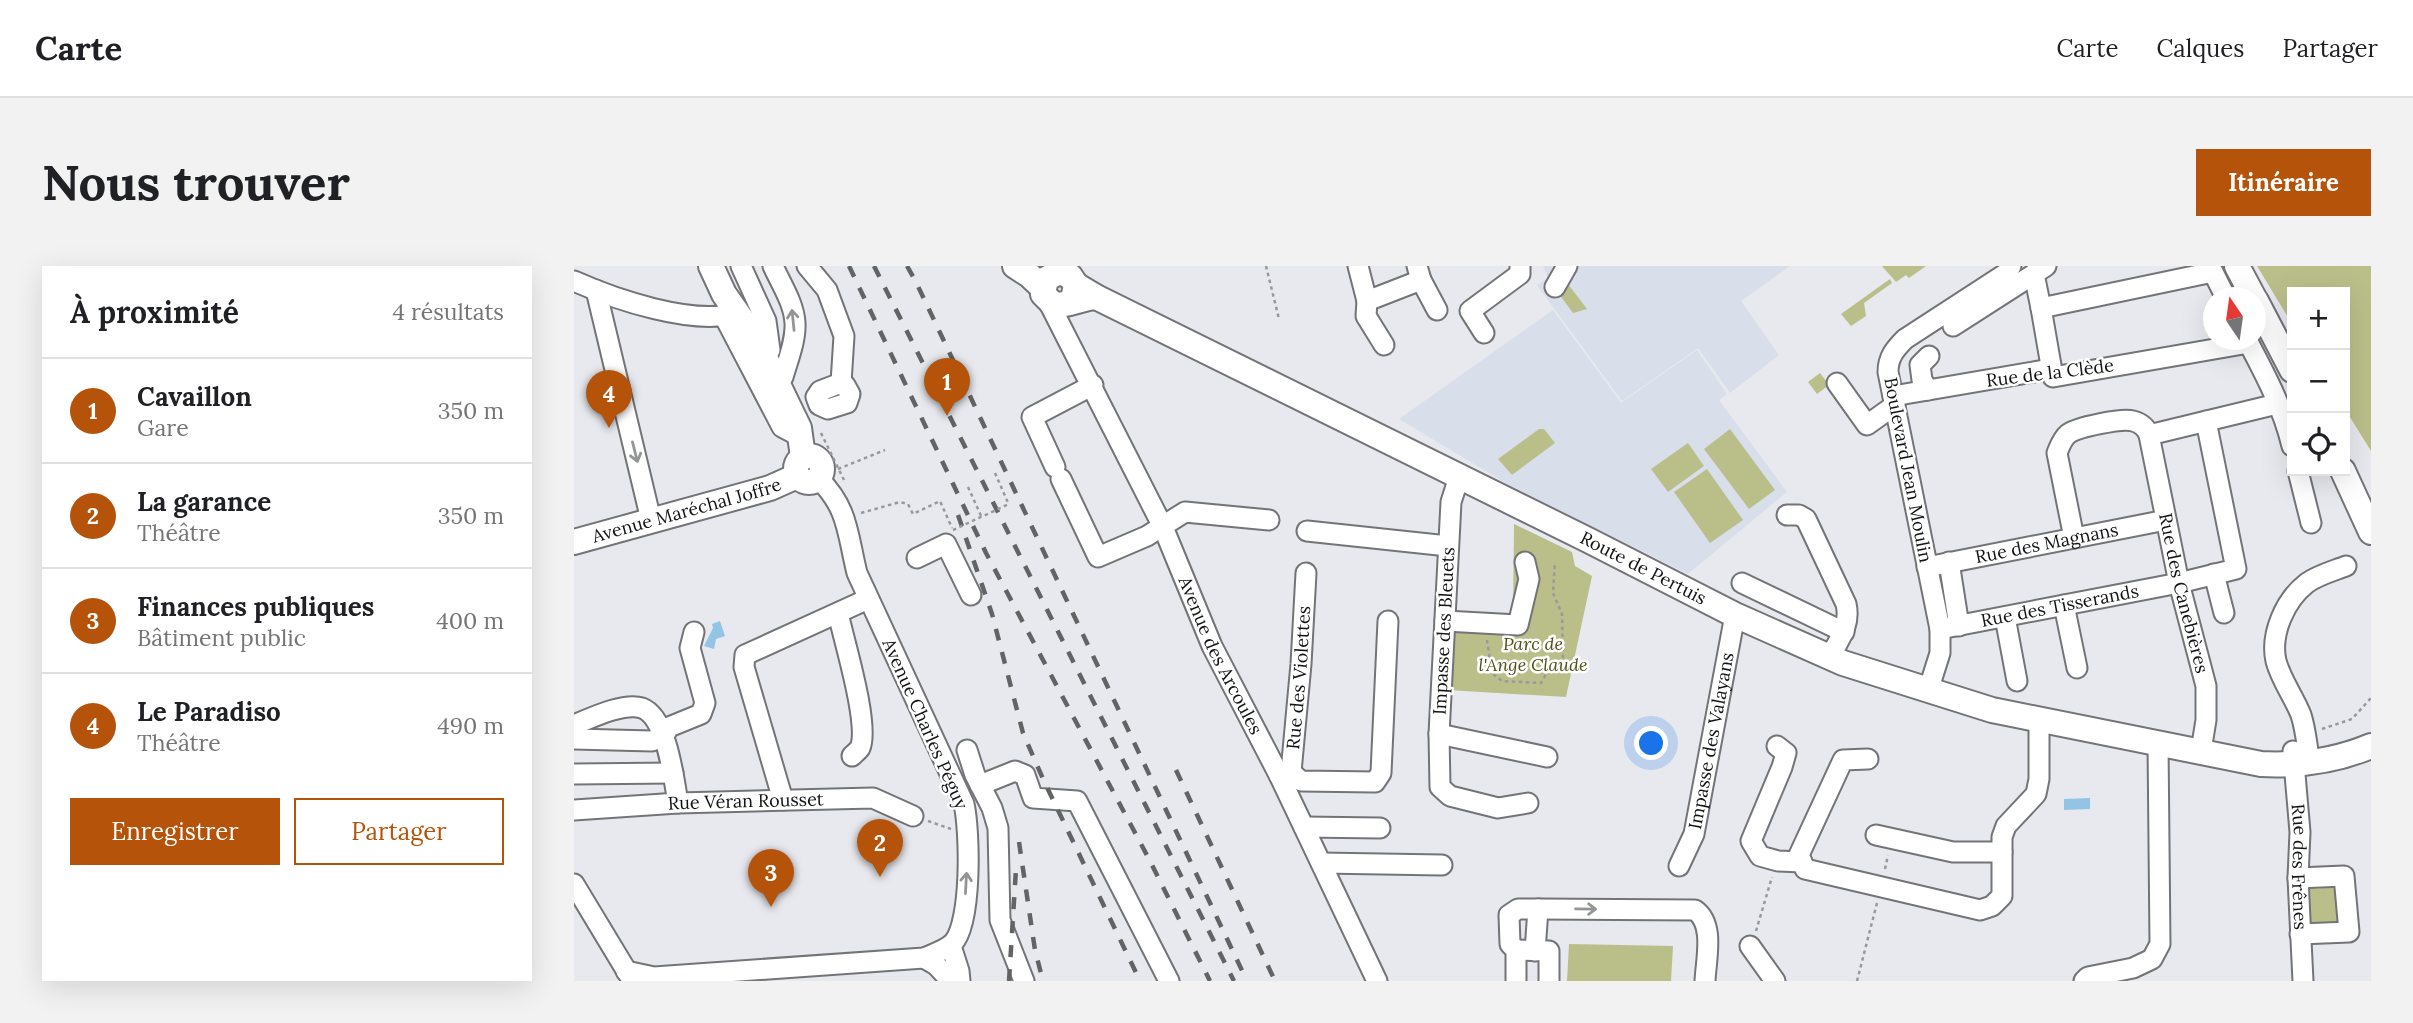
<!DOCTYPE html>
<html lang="fr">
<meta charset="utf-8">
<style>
:root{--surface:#fff;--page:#f2f2f2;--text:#202124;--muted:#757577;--line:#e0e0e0;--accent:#b45309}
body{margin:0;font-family:Lora,serif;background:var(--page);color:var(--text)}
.controls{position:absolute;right:21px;top:21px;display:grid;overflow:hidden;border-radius:0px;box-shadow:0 7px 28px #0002}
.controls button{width:63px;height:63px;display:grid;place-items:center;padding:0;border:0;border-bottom:2px solid var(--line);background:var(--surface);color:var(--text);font:35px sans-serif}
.compass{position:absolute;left:1629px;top:21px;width:63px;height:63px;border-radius:50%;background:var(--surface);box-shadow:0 7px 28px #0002;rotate:347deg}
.you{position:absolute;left:1078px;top:478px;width:24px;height:24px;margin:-18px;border:5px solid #fff;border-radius:50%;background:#1a73e8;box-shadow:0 0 0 10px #1a73e833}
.badge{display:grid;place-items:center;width:46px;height:46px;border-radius:50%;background:var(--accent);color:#fff;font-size:23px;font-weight:700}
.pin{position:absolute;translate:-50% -58px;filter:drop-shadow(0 2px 4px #0008)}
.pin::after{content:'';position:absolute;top:37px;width:24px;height:21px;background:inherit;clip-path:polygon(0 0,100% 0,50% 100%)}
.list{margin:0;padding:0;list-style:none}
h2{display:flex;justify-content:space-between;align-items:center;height:91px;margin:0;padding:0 28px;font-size:30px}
h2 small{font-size:23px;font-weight:400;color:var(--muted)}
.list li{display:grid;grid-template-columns:46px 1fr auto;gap:21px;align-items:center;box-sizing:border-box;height:105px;padding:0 28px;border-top:2px solid var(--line)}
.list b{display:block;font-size:26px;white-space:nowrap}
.list p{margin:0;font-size:23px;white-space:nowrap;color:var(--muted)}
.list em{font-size:23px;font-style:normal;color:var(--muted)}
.actions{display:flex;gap:14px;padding:21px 28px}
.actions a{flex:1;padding:16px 0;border:2px solid var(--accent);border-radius:0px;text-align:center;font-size:24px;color:var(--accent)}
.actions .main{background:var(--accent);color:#fff}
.icon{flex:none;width:38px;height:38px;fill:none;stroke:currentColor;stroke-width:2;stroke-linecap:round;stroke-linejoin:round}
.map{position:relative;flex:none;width:1797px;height:715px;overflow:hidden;border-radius:0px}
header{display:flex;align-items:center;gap:42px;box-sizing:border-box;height:98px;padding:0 35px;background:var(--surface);border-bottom:2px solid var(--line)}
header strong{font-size:33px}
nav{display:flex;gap:38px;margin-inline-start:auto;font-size:24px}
.intro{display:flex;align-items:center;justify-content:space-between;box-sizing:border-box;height:168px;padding:0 42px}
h1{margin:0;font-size:49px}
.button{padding:18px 32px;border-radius:0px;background:var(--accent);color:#fff;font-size:24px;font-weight:700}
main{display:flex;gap:42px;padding:0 42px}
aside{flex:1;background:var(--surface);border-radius:0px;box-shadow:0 7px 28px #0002}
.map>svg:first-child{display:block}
</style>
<header>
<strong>Carte</strong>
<nav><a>Carte</a><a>Calques</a><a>Partager</a></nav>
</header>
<div class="intro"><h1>Nous trouver</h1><a class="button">Itinéraire</a></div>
<main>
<aside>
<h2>À proximité<small>4 résultats</small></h2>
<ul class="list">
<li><span class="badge">1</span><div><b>Cavaillon</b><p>Gare</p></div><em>350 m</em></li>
<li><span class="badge">2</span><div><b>La garance</b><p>Théâtre</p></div><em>350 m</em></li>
<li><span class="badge">3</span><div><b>Finances publiques</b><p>Bâtiment public</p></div><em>400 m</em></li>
<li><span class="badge">4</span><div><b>Le Paradiso</b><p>Théâtre</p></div><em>490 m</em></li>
</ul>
<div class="actions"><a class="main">Enregistrer</a><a>Partager</a></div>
</aside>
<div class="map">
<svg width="1797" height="715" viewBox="0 0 1797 715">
<rect width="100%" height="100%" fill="#e7e9ee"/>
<!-- built -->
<g fill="#d9deeb">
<polygon points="969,0 1216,0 1167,35 1205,89 1156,127 1124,82 1048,135 963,19 974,12"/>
<polygon points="979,44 1047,137 1123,84 1153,128 1145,134 1213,226 1114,308 935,219 825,153"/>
</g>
<!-- green -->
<g fill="#babf8a">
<polygon points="1308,0 1352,0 1335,12 1332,9 1322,16"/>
<polygon points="1683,0 1797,0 1797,185 1771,143 1771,26 1718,26 1718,58"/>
<polygon points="1316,13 1318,17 1290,37 1292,50 1277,60 1267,48"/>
<polygon points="994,18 1013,43 999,47 985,28"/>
<polygon points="1246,107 1255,119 1243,128 1234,116"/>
<polygon points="965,163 970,163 981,177 938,209 924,193"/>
<polygon points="1156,163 1201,224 1175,243 1130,183"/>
<polygon points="1114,177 1130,200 1094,226 1077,203"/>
<polygon points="1133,203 1169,254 1136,277 1100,226"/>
<polygon points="940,258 998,286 1001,300 1018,310 992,431 874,424 877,347 939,351"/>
<polygon points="1757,615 1762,615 1767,649 1763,661 1759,657 1746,658 1742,662 1731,657 1737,653 1735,630 1730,626 1737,618 1743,623 1754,621"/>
<polygon points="995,678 1099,680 1097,715 993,715"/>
</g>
<!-- water -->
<g fill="#93c4e6">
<polygon points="146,355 151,370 142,373 140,383 130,380 139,362 138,358"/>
<polygon points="1516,532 1516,543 1490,544 1490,533"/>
</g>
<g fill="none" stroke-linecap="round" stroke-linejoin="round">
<!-- minor casing -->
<g stroke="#727478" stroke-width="23">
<g id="minor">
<polyline points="167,0 192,55 196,84"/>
<path d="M199 0C207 18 220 37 221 57 222 74 214 94 209 111"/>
<polyline points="233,0 253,24 270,70 267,117"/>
<polyline points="784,0 793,35 847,14"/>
<polyline points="843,0 847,14 863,44"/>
<path d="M0 15C40 33 119 60 162 47"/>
<polyline points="981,21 993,0"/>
<polyline points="22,24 77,254"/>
<polyline points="1652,32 1639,6 1467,42 1479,111 1675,77"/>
<polyline points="793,35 792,50 810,79"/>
<path id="s1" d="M475 37 589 261 638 380 705 509 803 715"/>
<polyline points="1467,42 1460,8 1472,0"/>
<polyline points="150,50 208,161 227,171"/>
<polyline points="1379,60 1460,8"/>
<polyline points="910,67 896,45 946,8 946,0"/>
<path d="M1673 74C1691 108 1709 142 1718 180"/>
<polygon points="267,117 271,119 276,128 273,137 254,143 245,139 242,131 246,125"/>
<polyline points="1263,117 1293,159 1321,139"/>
<polyline points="1354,124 1348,114 1346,99 1355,90"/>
<polyline points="1319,130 1477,103"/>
<polyline points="1575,169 1703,138"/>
<polyline points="481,201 458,151 519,119"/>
<polyline points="1724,205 1737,257"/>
<polyline points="885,211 877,236 865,468 866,521 876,530 924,542 954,537"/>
<polyline points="487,213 524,291 573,270 611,246 695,254"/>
<path d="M1213 249H1225L1232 253 1272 338C1277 359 1265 374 1255 392"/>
<polyline points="733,265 874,280"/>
<path id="s2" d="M1500 272 1483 187C1486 180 1488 173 1494 168 1503 161 1548 152 1559 155 1567 157 1572 161 1575 169L1605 317 1632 420V454L1627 485"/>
<polyline points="343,292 372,278 397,329"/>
<polyline points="1375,296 1385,360"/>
<path id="s3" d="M1353 301 1592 254"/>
<polyline points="1640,308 1650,347"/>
<polyline points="1168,317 1270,366"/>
<polyline points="1490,339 1503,402"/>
<path d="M264 347C270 375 296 459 286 482 284 485 281 487 278 490"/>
<polyline points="1431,351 1443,415"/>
<polyline points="871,355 944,359 955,313 951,296"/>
<path id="s4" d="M1366 363 1605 317 1662 303 1632 155"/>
<path d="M1354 425 1366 387V363L1314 106C1314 91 1321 83 1331 73L1434 6 1437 0"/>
<path d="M0 459C17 452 50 436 68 442 93 451 100 514 104 537"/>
<polyline points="865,468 973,491"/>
<polyline points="0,473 78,475 90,470 95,461 127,448 131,437 116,382 120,366"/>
<polyline points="1203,480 1212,487 1208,501 1177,575 1186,590 1204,595 1228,596"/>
<polyline points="393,484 401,509 418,542 424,562 426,654 450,715"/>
<path id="s5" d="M1719 485 1726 566 1724 612 1729 715"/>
<polyline points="1294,493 1269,494 1225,589 1231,603 1406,644 1418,640 1428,630 1428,571 1432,560 1462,528 1465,513 1465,455"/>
<path d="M1736 497C1733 482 1732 464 1727 449 1720 431 1707 414 1702 395 1696 368 1711 334 1733 317 1744 309 1759 305 1772 300"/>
<polyline points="717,506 727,515 801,516 807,507 814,355"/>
<polyline points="0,508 99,507"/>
<path id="s6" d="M705 509 717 506 727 398 732 307"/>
<polyline points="406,519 441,505 451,509 459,532 503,535 595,715"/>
<polyline points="209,534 170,401 171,389 294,333"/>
<path id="s7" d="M0 544 104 537 299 532 339 550"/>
<polyline points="730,561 806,562"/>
<polyline points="1302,569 1379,586 1428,586"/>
<polyline points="747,597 868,599"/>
<path id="s8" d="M1105 600 1120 568 1161 349"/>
<polyline points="1724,612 1770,610 1775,666 1726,668"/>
<polyline points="0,618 58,714"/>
<polyline points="377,680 385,705 386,715"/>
<polyline points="1176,680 1201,715"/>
<polyline points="942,684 975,685 975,715"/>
<polyline points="961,685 964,643"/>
<polyline points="350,692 362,699 377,715"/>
<path d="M52 705 80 711 350 692C359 688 372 684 379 677 398 657 396 565 390 538L283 307C273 267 275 243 244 212"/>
<path d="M942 715V684L936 678 935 649 944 643H964L1121 644C1141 658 1132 693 1131 715"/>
<polyline points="1510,715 1514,711 1559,702 1578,693 1586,678 1584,477"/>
</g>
</g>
<!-- major casing -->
<g stroke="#727478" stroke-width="28">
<g id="major">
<polyline points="137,0 150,28 183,75 225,162 229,191"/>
<polyline points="441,0 455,9 469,22"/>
<polyline points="1663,0 1680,32"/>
<path id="s9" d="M502 19 522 31 1014 274 1161 349 1269 397 1418 444 1687 498C1726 500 1761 495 1797 480"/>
<path d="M499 33 502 19 496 10 485 6 472 13 469 28 480 39C492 40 508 32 522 31"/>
<polyline points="1682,35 1718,104"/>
<circle cx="235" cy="203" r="13"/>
<polyline points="1769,205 1797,266"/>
<path id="s10" d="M0 276 196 222 223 210"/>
</g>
</g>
<!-- path -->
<g stroke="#98999d" stroke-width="2.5" stroke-dasharray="3.5 3.5" stroke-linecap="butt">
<polyline points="692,0 705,53"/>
<polyline points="247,167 270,214"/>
<polyline points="264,203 311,184"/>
<polyline points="421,207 435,239"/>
<polyline points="394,221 408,252"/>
<polyline points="287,247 326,236 334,238 339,248 366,235 378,262"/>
<polyline points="913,374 918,407 928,415 967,417 974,405 989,392 988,348 979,327 981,296"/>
<polyline points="1748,463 1778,453 1797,432"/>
<polyline points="354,555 377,563"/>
<polyline points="1311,603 1314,589"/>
<polyline points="1182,665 1198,611"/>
<polyline points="1283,715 1303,637"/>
</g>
<!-- minor -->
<use href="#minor" stroke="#fff" stroke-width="19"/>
<!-- major -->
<use href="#major" stroke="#fff" stroke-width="24"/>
<!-- rail -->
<g stroke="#626365" stroke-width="4.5" stroke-dasharray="12 12" stroke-linecap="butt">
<polyline points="275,0 412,287 575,593 636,715"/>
<polyline points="300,0 660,715"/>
<polyline points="333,0 342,16 673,715"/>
<polyline points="384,249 418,348 449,467 470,515 566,715"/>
<polyline points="602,504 701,715"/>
<polyline points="445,576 461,684 469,715"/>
<polyline points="435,715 442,603"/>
</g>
<!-- path-bridge -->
<polyline stroke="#98999d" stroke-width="2.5" stroke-dasharray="3.5 3.5" stroke-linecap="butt" points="379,264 435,238"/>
</g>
<!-- one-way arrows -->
<defs><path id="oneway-shaft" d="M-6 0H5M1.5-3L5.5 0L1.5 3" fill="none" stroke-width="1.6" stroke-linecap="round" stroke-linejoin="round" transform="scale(1.75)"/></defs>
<g stroke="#949595">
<use href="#oneway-shaft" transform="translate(219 54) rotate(-96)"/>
<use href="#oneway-shaft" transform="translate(61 186) rotate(76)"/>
<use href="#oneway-shaft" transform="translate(392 617) rotate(-87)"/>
<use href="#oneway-shaft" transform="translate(1012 643) rotate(1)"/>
</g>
<g text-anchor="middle" stroke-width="5" stroke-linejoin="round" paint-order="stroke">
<!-- street labels -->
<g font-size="18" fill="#121314" stroke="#fff">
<text transform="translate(1476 107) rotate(-7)" y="6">Rue de la Clède</text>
<text transform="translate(1334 204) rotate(79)" y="6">Boulevard Jean Moulin</text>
<text dy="6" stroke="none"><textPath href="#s10" startOffset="117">Avenue Maréchal Joffre</textPath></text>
<text dy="6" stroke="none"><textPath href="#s3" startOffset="122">Rue des Magnans</textPath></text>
<text dy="6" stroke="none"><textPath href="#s9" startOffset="634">Route de Pertuis</textPath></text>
<text dy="6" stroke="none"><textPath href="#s2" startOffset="360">Rue des Canebières</textPath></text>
<text dy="6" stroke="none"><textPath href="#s4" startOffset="122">Rue des Tisserands</textPath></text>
<text transform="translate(870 365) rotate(-87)" y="6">Impasse des Bleuets</text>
<text dy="6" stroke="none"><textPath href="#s1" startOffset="392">Avenue des Arcoules</textPath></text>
<text dy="6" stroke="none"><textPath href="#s6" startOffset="107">Rue des Violettes</textPath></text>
<text transform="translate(351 458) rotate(66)" y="6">Avenue Charles Péguy</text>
<text dy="6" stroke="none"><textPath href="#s8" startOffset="130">Impasse des Valayans</textPath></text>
<text dy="6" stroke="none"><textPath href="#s7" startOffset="172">Rue Véran Rousset</textPath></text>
<text dy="6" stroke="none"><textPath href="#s5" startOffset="116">Rue des Frênes</textPath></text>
</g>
<!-- park labels -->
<g font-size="18" font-style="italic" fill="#4f5216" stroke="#fff">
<text x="959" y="384">Parc de<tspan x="959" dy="21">l'Ange Claude</tspan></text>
</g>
</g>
</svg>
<div class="controls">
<button>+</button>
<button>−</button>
<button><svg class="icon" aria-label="locate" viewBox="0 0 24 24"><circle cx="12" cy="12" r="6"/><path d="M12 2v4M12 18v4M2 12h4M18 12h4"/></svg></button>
</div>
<svg class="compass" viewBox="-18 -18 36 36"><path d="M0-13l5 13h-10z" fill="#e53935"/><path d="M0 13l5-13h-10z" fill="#757577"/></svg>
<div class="you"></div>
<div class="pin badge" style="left:373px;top:150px">1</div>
<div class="pin badge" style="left:306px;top:611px">2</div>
<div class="pin badge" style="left:197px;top:641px">3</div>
<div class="pin badge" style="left:35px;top:162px">4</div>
</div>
</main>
